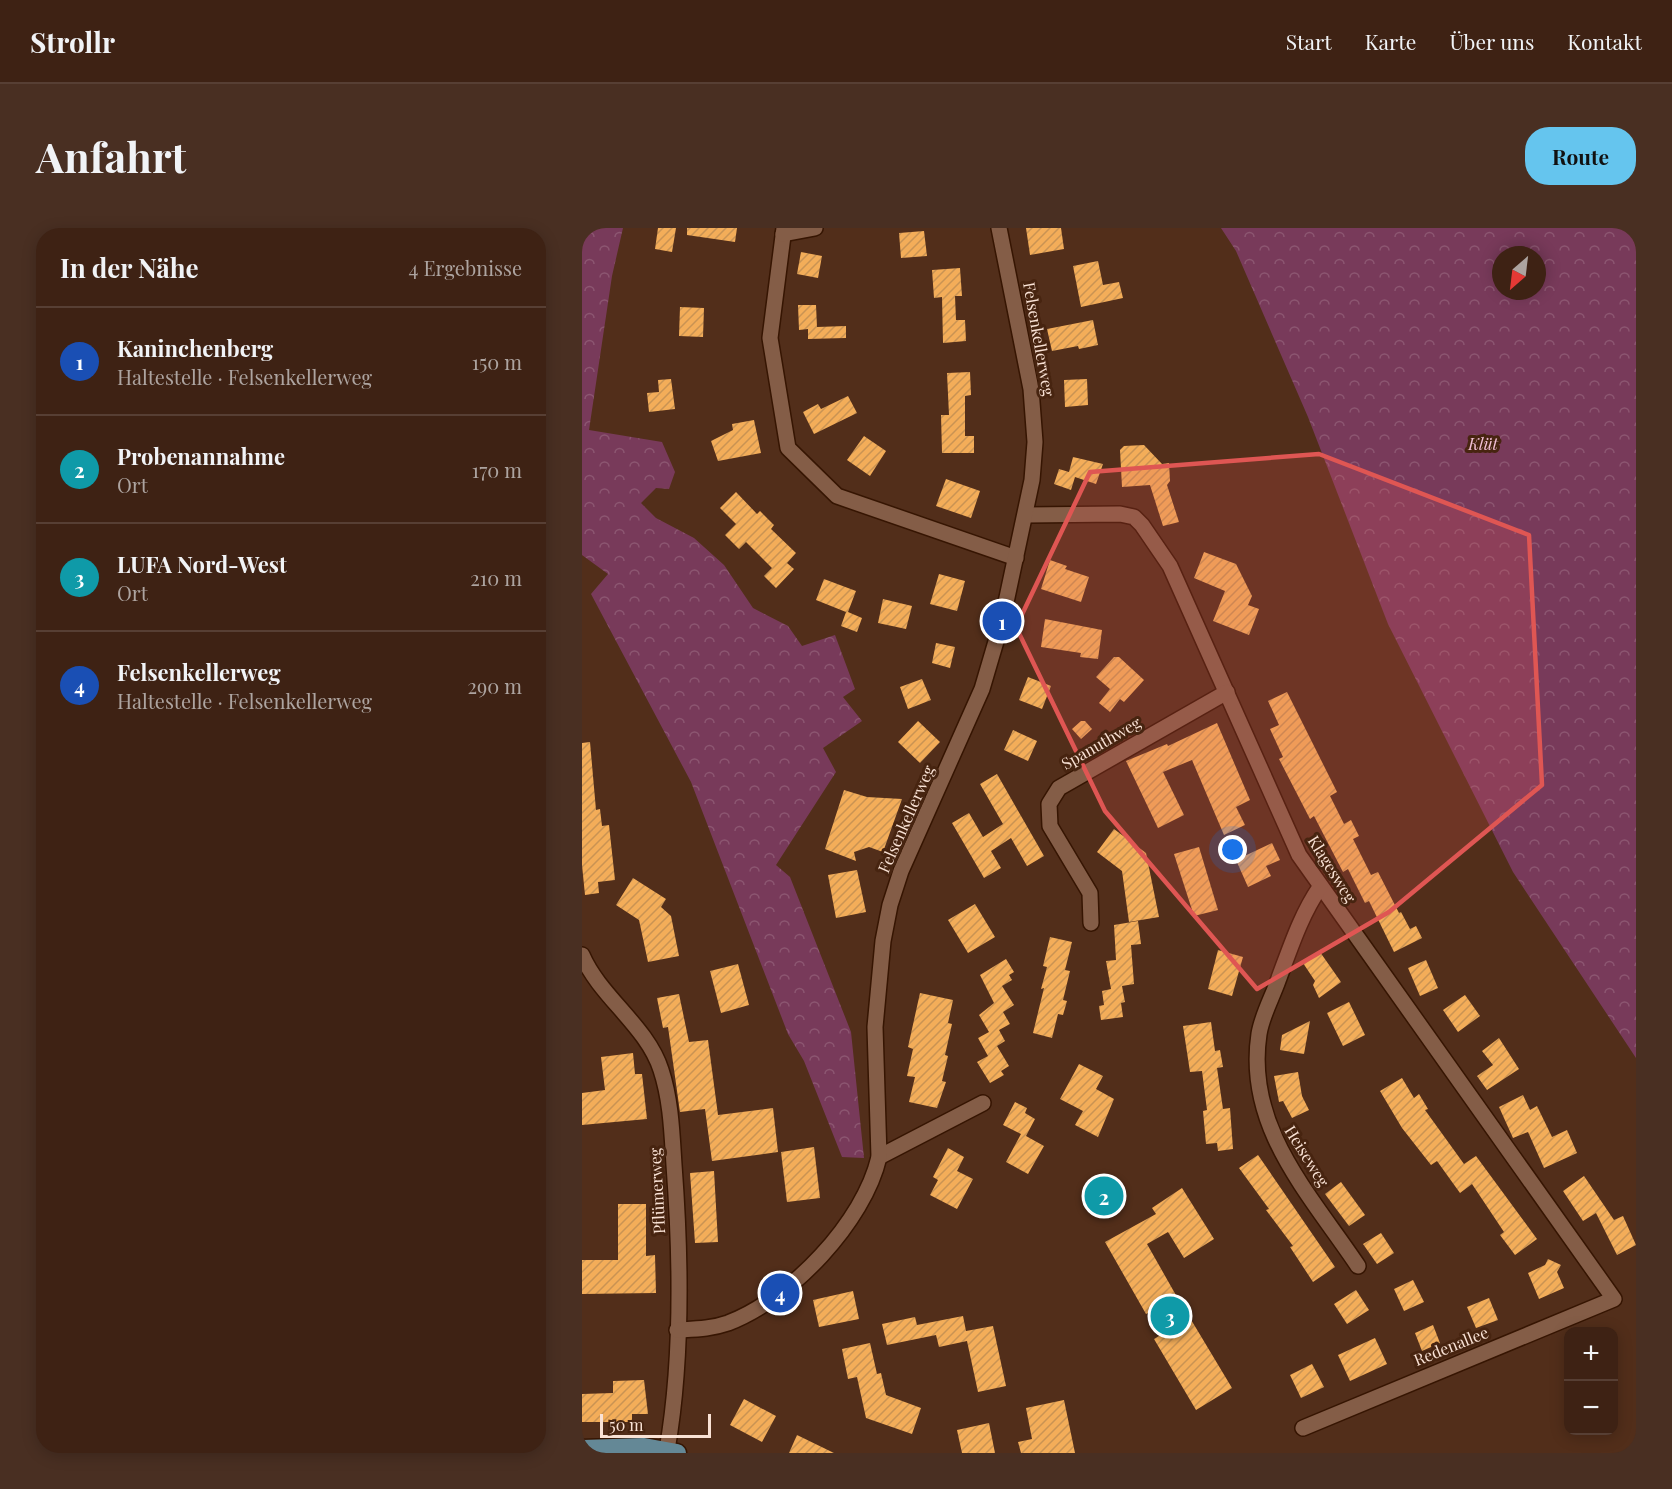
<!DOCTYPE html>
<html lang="de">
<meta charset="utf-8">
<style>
:root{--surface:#3e2214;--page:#492f22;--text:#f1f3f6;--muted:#ada4a0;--line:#573f34;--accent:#65c5ee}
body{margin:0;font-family:"Playfair Display",serif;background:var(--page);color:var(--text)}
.controls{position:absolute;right:18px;bottom:18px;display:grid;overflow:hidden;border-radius:12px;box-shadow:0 3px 15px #0003}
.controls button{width:54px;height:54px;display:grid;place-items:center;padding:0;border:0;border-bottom:2px solid var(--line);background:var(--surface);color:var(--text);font:30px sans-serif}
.compass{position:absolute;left:910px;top:18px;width:54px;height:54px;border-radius:50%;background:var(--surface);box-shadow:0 3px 15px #0003;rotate:208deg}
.scale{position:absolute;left:18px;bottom:15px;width:111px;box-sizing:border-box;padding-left:6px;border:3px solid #f9e2d5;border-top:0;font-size:16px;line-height:21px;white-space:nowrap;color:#f9e2d5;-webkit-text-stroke:4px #472410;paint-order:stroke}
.you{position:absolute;left:651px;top:622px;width:21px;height:21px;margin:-15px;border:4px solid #fff;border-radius:50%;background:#1a73e8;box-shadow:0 0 0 9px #1a73e833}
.badge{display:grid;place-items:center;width:39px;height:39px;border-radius:50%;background:var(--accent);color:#fff;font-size:20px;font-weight:700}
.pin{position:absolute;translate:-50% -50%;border:3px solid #fff;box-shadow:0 2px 6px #0006}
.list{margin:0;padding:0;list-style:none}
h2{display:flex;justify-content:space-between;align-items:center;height:78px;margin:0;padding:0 24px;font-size:26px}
h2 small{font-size:20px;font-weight:400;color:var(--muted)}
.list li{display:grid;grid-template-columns:39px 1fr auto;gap:18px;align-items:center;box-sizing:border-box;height:108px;padding:0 24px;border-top:2px solid var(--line)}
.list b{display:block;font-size:22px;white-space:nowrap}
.list p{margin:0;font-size:20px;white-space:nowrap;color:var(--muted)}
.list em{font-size:20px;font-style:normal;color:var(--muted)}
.map{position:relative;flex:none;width:1054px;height:1225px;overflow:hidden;border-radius:24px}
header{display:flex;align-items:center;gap:36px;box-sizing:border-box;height:84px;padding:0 30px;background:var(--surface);border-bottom:2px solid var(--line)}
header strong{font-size:28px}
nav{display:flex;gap:33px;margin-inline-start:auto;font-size:21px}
.intro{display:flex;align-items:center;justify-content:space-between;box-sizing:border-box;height:144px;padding:0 36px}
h1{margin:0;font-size:42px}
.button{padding:15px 27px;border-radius:24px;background:var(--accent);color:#111;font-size:21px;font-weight:700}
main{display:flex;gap:36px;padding:0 36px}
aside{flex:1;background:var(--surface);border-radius:24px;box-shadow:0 3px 15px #0003}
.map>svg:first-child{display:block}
</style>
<header>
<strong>Strollr</strong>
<nav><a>Start</a><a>Karte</a><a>Über uns</a><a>Kontakt</a></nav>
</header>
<div class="intro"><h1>Anfahrt</h1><a class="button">Route</a></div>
<main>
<aside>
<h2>In der Nähe<small>4 Ergebnisse</small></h2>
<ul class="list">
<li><span class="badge" style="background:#1a4fb4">1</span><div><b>Kaninchenberg</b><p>Haltestelle · Felsenkellerweg</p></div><em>150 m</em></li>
<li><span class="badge" style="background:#0f9aa8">2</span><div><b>Probenannahme</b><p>Ort</p></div><em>170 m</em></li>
<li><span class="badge" style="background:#0f9aa8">3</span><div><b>LUFA Nord-West</b><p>Ort</p></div><em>210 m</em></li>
<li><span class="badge" style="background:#1a4fb4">4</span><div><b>Felsenkellerweg</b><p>Haltestelle · Felsenkellerweg</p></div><em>290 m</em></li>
</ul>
</aside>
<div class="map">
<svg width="1054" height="1225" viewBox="0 0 1054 1225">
<defs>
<pattern id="forest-crowns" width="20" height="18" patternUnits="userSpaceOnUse" patternTransform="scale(1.5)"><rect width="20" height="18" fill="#783a5a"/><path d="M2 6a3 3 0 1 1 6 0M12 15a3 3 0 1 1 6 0" fill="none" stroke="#8c5671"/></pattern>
<pattern id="building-hatch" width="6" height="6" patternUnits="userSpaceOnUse" patternTransform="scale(1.5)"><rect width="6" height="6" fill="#f3ad59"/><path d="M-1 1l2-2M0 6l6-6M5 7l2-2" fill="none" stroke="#c99353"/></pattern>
</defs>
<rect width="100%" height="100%" fill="#522e1a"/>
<!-- forest -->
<g fill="url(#forest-crowns)" fill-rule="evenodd">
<polygon points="0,0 41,0 30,48 7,202 80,214 93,244 87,261 74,260 59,275 74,290 112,310 142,337 171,380 206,398 220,418 253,407 273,461 261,469 280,493 241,520 254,544 194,637 208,649 269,804 282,930 260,929 222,833 206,806 109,554 9,366 26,346 0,327"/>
<path d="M639 0H1054V830L931 644 806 396 726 189 654 23ZM919 27H955V63H919Z"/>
</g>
<!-- building -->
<g fill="url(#building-hatch)">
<polygon points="76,0 94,0 90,24 73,21"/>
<polygon points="105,0 155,0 153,14 105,7"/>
<polygon points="444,0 479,0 482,21 448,27"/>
<polygon points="342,3 345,28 319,30 317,5"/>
<polygon points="219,24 240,28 236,50 215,46"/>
<polygon points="516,33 521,57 537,54 541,70 499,79 491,38"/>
<polygon points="378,40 380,68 373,68 374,92 383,92 384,113 361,115 360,69 352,70 350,42"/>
<polygon points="216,77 234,77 235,99 264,98 264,110 226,111 226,101 217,102"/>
<polygon points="98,79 122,80 121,109 97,108"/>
<polygon points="511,92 516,117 497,121 496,118 470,123 465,101"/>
<polygon points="388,144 389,167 383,168 383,208 392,208 392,225 360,225 359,187 367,187 365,145"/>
<polygon points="89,151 93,181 67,184 65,165 77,164 76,152"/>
<polygon points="505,151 506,177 483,179 482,152"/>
<polygon points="266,168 275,185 232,206 221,184 236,176 239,181"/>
<polygon points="172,192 179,225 136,233 129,213 151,202 150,196"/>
<polygon points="282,208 304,223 288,248 265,232"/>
<polygon points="562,217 580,236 587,235 588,253 585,257 597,294 581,298 568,257 540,259 538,222 542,218"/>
<polygon points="491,229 521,236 514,256 493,249 489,262 472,256 477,241 487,244"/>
<polygon points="364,251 398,263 389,290 354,278"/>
<polygon points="154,264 175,286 178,283 192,297 189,301 214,325 205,335 212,341 194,360 182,348 190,340 164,314 157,321 143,307 154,296 138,280"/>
<polygon points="622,324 654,336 670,368 666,377 677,381 667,407 631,393 643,363 612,350"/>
<polygon points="468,332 485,338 483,341 507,349 499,374 459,361"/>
<polygon points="357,346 383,353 375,383 348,376"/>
<polygon points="242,351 274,363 266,384 280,390 275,404 259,398 264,384 234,372"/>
<polygon points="301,371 330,378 324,401 296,395"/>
<polygon points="463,391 520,402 516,431 498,429 499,425 459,419"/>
<polygon points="354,415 373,419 368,440 350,435"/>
<polygon points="532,429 537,429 562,452 542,474 538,471 528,484 517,475 528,461 514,449"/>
<polygon points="446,449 469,458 460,481 437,472"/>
<polygon points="340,451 349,472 326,481 318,459"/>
<polygon points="705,464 755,564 748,568 762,596 769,592 777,608 771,611 789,647 796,644 817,685 819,684 828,701 834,698 840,710 812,724 787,673 783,675 766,641 761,644 732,588 728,591 697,531 701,529 688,501 697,497 686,473"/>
<polygon points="336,493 358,514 338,535 316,514"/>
<polygon points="499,493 503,493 510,501 499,511 490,501"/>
<polygon points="635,495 668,572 654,579 663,597 642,607 610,532 581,544 602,587 576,600 544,533 585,516 586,518"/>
<polygon points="431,502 455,513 446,533 422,522"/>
<polygon points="8,514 14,582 18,581 20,598 27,597 33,652 16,654 17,665 3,667 0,637 0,515"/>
<polygon points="415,546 462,628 445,638 429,610 409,623 419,640 402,650 370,595 387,585 401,609 421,596 398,556"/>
<polygon points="262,562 285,569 320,571 301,624 287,619 272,624 274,633 243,621"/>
<polygon points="532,601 564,625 577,689 547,694 540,643 515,624"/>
<polygon points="690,615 698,632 684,638 689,648 666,659 654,632"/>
<polygon points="617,619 636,682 612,688 592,626"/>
<polygon points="275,642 284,684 254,690 246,647"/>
<polygon points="51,650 84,671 79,679 89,688 97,728 66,734 57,692 34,677"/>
<polygon points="393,676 413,709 386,725 366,692"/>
<polygon points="556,693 559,716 549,717 552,756 540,758 543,774 539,775 541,789 519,792 517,778 522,777 520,763 529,761 524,733 534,732 532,697"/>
<polygon points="468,709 490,714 483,742 488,743 481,772 485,773 481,787 476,786 470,810 451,805 462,760 459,761 465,739 461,738"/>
<polygon points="636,722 661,729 650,768 626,761"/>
<polygon points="738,724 759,754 737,770 731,757 733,753 721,735"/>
<polygon points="424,731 432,744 427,747 430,752 420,758 432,777 421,784 428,796 417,802 423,813 415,818 427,838 419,843 422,847 408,855 395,834 406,828 396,810 407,804 397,787 412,775 398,747"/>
<polygon points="844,732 856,760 838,768 826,740"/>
<polygon points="156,736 167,777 139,785 128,743"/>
<polygon points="338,765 371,772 366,795 370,796 363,827 366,828 360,853 364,854 355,880 327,874 333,849 325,848 331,821 326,819"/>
<polygon points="97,766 107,814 126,812 136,887 191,880 196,924 130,933 123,881 98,884 86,799 81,800 75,770"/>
<polygon points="883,767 898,788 876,804 861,782"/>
<polygon points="767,774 783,807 761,818 745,785"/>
<polygon points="728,793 722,826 698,822 700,807"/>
<polygon points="629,794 633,823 638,822 641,839 635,840 641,881 648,880 651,921 636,923 635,915 624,916 621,883 625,882 620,843 608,844 601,798"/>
<polygon points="917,810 937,841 905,862 895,848 911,837 900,823"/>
<polygon points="51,825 53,846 60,846 65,891 0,897 0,865 23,862 19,829"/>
<polygon points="497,836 521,848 514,861 532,871 516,909 493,897 501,883 478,871"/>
<polygon points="716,844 720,868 727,882 710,890 701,873 697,874 692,848"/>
<polygon points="820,850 832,870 837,866 846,881 843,882 882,936 894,928 955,1011 933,1027 918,1007 922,1004 890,956 878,965 855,933 849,937 820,900 798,863"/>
<polygon points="941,867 948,882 955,878 970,909 985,902 995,925 962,940 946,904 931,910 917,879"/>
<polygon points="433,874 445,880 443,885 453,891 444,908 462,918 446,946 424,934 439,906 421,897"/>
<polygon points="232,919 238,970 205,974 199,924"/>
<polygon points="366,920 382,929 375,943 391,951 375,981 348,967 356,952 351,949"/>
<polygon points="676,927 753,1039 731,1054 708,1019 711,1018 684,982 687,981 657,940"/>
<polygon points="132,943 136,1014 113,1015 108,945"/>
<polygon points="1002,948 1032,992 1041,988 1054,1017 1035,1027 1014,985 1001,993 981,963"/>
<polygon points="759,954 783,987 767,998 743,966"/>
<polygon points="600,960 632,1011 602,1030 586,1004 565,1016 595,1069 589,1073 601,1094 608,1090 650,1160 614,1182 572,1111 587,1102 574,1081 564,1086 523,1014 574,986 570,980"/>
<polygon points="36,976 64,976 64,1028 73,1027 74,1065 0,1066 0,1032 36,1032"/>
<polygon points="799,1005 812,1025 795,1036 781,1016"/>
<polygon points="966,1031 979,1037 975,1044 982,1060 957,1071 946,1045 963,1037"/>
<polygon points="831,1052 842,1074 822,1083 812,1061"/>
<polygon points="774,1062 787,1082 765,1096 752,1076"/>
<polygon points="271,1063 277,1091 237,1099 231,1072"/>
<polygon points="907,1070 916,1092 894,1100 885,1079"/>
<polygon points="381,1088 384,1103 411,1098 424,1158 396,1164 385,1113 357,1119 354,1107 305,1117 300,1096 333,1089 335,1097"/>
<polygon points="851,1097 858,1115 840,1123 833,1105"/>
<polygon points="793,1110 805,1136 768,1153 756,1127"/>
<polygon points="288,1115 295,1146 299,1145 304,1167 339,1180 330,1206 284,1190 275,1149 266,1151 260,1121"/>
<polygon points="730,1136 742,1159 719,1170 708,1147"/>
<polygon points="62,1152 66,1186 50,1186 50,1194 0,1194 0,1166 31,1165 31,1153"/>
<polygon points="162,1171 194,1188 180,1214 148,1197"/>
<polygon points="482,1172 493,1225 439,1225 436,1214 450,1211 444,1180"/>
<polygon points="407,1195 413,1225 380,1225 375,1202"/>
<polygon points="215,1207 252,1225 207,1225"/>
</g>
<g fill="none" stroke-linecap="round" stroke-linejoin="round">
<!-- minor casing -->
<g stroke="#361502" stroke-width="18">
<g id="minor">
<polyline points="202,0 188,110 206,220 255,268 434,330"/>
<polyline points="201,6 233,0"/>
<polyline points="444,287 538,286 552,289 560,297 588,338 717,627 1032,1071 721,1200"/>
<path d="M738 659C719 687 709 718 697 750 691 768 680 787 677 806 663 899 727 965 776 1038"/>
<polyline points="509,695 508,665 468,598 467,576 477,560 645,464"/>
<path d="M0 727C18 769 65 798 79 842 89 872 90 906 92 937 99 1030 101 1130 85 1222"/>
<polyline points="297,929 401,875"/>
<path d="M95 1102C113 1101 129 1101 146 1095 209 1071 282 994 297 929L293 799 301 713 308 677 319 643 400 461 420 393 450 252 453 214 449 161 417 0"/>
</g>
</g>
<!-- major casing -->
<g stroke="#361502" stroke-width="21">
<polyline id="major" points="0,1221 62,1219 95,1225"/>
</g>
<!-- minor -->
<use href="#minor" stroke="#845d47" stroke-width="15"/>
<!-- major -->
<use href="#major" stroke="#648896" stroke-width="18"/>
</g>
<!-- marked area -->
<path fill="#df5653" fill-opacity="0.2" stroke="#df5653" stroke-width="4.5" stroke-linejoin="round" d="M737 226 947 307 960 557 807 684 675 761 523 583 434 399 508 244Z"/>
<g text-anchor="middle" stroke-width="6" stroke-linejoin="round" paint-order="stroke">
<!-- street labels -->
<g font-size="16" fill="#f9e2d5" stroke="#472410">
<text transform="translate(457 111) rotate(80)" y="6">Felsenkellerweg</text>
<text transform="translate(519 515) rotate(-30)" y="6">Spanuthweg</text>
<text transform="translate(324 591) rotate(-66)" y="6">Felsenkellerweg</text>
<text transform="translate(750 641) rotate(58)" y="6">Klagesweg</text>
<text transform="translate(725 928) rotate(58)" y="6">Heiseweg</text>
<text transform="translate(75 963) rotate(-93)" y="6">Pflümerweg</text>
<text transform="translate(869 1118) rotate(-22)" y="6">Redenallee</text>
</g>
<!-- park labels -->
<g font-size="16" font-style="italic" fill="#f3c1d8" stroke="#472410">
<text x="901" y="222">Klüt</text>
</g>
</g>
</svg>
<div class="controls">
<button>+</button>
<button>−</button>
</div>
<svg class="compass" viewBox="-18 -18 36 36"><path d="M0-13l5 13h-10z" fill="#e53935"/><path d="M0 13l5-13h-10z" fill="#ada4a0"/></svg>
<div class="scale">50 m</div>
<div class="you"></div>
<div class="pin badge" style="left:420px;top:393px;background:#1a4fb4">1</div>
<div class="pin badge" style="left:522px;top:968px;background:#0f9aa8">2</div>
<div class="pin badge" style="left:588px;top:1088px;background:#0f9aa8">3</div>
<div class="pin badge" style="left:198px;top:1065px;background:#1a4fb4">4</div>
</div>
</main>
